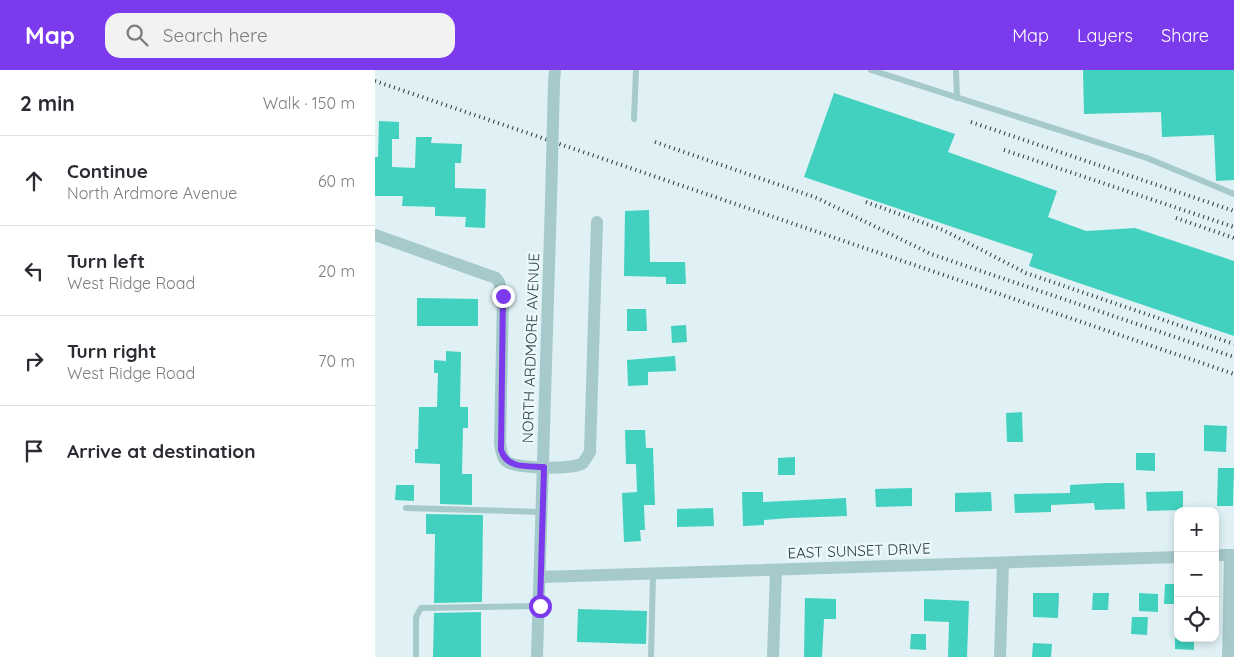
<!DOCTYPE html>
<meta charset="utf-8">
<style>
:root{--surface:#fff;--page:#f2f2f3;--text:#2b2b33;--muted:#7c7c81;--line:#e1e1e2;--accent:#7c3aed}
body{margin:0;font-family:Quicksand,sans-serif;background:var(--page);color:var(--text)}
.controls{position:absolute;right:15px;bottom:15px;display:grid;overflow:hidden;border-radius:10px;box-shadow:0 2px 8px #0003}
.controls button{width:45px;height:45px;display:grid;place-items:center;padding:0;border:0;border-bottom:1px solid var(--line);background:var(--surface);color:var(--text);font:25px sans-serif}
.stop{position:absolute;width:15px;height:15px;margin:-11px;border:4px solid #7c3aed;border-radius:50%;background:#fff}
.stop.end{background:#7c3aed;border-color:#fff;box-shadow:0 1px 5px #0008}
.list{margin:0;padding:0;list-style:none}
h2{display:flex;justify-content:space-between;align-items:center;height:65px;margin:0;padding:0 20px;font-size:21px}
h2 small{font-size:16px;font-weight:400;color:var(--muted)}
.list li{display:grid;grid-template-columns:32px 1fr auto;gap:15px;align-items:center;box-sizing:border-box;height:90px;padding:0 20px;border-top:1px solid var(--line)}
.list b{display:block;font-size:19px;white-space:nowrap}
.list p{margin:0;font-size:16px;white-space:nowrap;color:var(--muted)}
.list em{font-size:16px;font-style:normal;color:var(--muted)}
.icon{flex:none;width:28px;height:28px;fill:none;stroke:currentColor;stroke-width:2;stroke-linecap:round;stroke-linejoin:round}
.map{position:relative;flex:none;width:859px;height:587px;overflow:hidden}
header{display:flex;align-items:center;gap:30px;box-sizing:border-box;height:70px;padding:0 25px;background:var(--accent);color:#fff}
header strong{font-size:24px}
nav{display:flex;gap:28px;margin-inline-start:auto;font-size:18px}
.search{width:350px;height:45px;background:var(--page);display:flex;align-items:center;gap:12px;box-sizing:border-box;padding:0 18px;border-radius:15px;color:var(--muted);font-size:19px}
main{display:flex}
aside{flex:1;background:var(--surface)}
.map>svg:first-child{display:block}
</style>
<header>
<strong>Map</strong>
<div class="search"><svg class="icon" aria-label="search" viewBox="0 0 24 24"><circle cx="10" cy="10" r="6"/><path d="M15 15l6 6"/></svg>Search here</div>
<nav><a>Map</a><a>Layers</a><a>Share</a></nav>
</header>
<main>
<aside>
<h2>2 min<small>Walk · 150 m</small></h2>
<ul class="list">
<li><svg class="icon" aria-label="ahead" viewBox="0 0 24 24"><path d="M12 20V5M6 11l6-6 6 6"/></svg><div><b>Continue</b><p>North Ardmore Avenue</p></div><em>60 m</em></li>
<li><svg class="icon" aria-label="left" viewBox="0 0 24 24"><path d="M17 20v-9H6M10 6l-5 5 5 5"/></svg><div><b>Turn left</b><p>West Ridge Road</p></div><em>20 m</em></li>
<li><svg class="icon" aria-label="right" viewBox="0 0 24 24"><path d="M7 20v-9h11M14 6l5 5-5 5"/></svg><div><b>Turn right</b><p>West Ridge Road</p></div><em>70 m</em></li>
<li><svg class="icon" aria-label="arrive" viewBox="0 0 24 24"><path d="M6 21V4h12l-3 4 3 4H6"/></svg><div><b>Arrive at destination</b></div></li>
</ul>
</aside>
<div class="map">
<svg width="859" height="587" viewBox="0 0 859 587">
<rect width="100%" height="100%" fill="#dff1f5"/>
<!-- building -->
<g fill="#41d1be">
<polygon points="708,0 859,0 859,110 841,111 839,65 787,67 786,42 709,44"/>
<polygon points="459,23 580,64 573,82 682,121 673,147 711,161 760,158 859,191 859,266 654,196 658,184 429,107"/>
<polygon points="4,51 24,52 24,69 17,69 17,97 40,98 41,67 57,67 56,73 87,74 86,93 80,93 80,118 111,119 110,158 90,157 91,147 60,146 60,137 27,136 28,126 0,126 0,87 3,87"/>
<polygon points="274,140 275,192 310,192 311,214 291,214 291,207 249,206 250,141"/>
<polygon points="42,228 103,229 103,256 42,256"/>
<polygon points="252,239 271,239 272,261 252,261"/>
<polygon points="311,255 312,272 297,273 296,256"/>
<polygon points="71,281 86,282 85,337 93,337 93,358 88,358 87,404 97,404 97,435 65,434 65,394 40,393 40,379 43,379 44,337 62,337 63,303 59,303 59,290 71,291"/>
<polygon points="300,286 301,301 273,302 273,315 253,316 252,290"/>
<polygon points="647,342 648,372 632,372 631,343"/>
<polygon points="829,355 852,356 851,382 829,381"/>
<polygon points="250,360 270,360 271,378 278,378 280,435 269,435 270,460 265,460 266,471 249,472 247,423 262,422 261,394 251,394"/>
<polygon points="761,383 780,383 780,401 761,400"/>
<polygon points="420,387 420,405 403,405 403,388"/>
<polygon points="843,398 859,398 858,436 842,436"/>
<polygon points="731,413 749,413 750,439 720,440 719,433 676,435 676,442 640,443 639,424 695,423 695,415"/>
<polygon points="21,415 39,415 39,431 20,430"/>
<polygon points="537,418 537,436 501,437 500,419"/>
<polygon points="808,421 808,440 772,441 771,422"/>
<polygon points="367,422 388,422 388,432 471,428 472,446 415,448 389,450 389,455 368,456"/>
<polygon points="616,422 617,441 580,442 580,423"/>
<polygon points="338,438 339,456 302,457 302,439"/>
<polygon points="51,444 108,445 107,532 59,533 60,464 51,464"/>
<polygon points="790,514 803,514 803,534 789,534"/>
<polygon points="658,523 684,523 683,548 658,547"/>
<polygon points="718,523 734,523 733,540 717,540"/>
<polygon points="764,523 783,524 783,542 764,541"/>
<polygon points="430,528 461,529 461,549 449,549 447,587 429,587"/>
<polygon points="549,529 594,531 592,587 573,587 574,552 549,551"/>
<polygon points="203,539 272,541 271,574 202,572"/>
<polygon points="106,542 106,587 58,587 59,543"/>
<polygon points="757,547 773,547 772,565 756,564"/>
<polygon points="536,564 551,564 551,580 535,579"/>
<polygon points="800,568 819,568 819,580 800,579"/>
<polygon points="658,573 677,574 676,587 657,587"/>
</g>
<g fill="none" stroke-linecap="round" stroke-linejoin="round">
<!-- service -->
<g stroke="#a6c9cc" stroke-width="6">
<polyline points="496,0 772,88 859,124"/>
<polyline points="581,0 582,28"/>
<polyline points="259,49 261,0"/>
<polyline points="31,438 167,442"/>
<polyline points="41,587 41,547 46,538 165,536"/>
<polyline points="276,587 278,504"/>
</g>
<!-- minor -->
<g stroke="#a6c9cc" stroke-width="12">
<polyline points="179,12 180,0"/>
<path d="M0 165 121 208 124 212 128 226 125 373C126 379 126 386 131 391 140 399 199 400 208 393L215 382 222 152"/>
<polyline points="840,485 859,485"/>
<polyline points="166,507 803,487"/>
<polyline points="162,587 176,131"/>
<polyline points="398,587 401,501"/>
<polyline points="625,587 628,493"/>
<polyline points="853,587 855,485"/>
</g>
<!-- rail -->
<g stroke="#293b3a" stroke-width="4" stroke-dasharray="1 4" stroke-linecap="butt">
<polyline points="0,11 859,304"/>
<polyline points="596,52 859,141"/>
<polyline points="280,72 442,128 556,184 859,287"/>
<polyline points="629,80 859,157"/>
<polyline points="491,132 568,160 651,203 859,274"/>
<polyline points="801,148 859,168"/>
</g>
<!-- minor-bridge -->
<polyline stroke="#a6c9cc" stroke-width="12" points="176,131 179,12"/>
</g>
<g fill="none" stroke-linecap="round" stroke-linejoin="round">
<!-- route -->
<path stroke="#7c3aed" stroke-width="6" d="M128 226 126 380C132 399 152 396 169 397L165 536"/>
</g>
<g text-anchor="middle" stroke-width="5" stroke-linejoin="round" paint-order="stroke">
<!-- street labels -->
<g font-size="15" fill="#293b3a" stroke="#ecf9fc">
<text transform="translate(156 278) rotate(-88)" y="5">NORTH ARDMORE AVENUE</text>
<text transform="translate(484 481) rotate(-2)" y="5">EAST SUNSET DRIVE</text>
</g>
</g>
</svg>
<div class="controls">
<button>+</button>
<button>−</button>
<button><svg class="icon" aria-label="locate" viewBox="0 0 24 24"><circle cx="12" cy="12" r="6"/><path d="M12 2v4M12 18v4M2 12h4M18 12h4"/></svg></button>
</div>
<div class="stop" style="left:165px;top:536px"></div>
<div class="stop end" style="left:128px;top:226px"></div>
</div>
</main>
